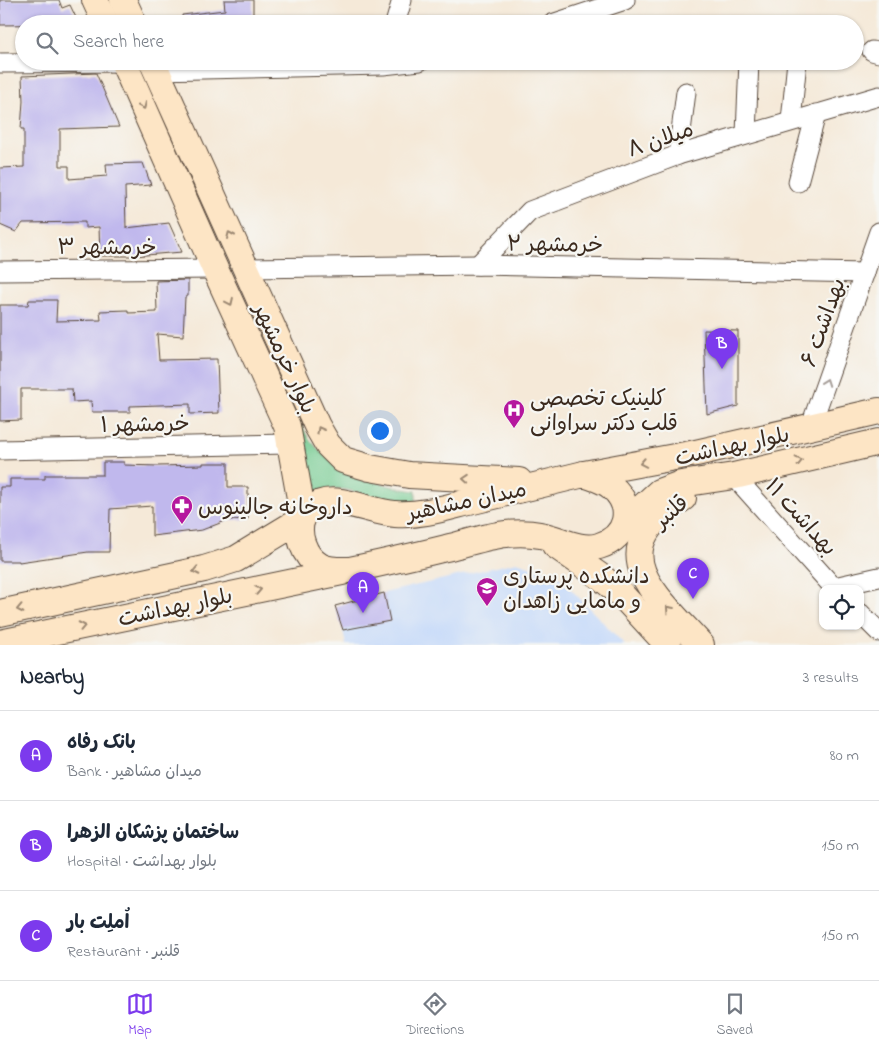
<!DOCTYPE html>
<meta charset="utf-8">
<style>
:root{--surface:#fff;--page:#f2f2f3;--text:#1f2937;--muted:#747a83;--line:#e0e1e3;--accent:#7c3aed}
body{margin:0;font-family:"Indie Flower","Playpen Sans Arabic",sans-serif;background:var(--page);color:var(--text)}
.controls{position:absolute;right:15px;bottom:15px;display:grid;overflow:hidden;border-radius:10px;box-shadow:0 1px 4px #0004}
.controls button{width:45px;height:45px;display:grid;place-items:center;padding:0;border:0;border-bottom:1px solid var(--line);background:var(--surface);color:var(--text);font:25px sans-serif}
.you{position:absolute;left:379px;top:430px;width:18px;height:18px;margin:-12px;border:4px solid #fff;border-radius:50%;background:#1a73e8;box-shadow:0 0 0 8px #1a73e833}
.badge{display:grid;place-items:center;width:32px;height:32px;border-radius:50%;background:var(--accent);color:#fff;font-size:16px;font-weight:700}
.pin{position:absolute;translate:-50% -41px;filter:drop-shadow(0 1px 2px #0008)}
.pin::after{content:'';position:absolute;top:26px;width:18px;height:15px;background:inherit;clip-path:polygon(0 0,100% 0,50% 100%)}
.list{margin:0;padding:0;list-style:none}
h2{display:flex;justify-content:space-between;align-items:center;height:65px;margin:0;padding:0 20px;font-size:21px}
h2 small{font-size:16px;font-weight:400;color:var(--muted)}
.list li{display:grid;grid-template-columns:32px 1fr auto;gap:15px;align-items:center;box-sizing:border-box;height:90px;padding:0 20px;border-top:1px solid var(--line)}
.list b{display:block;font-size:19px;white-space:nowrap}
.list p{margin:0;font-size:16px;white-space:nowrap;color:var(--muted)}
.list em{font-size:16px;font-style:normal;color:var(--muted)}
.icon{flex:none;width:28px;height:28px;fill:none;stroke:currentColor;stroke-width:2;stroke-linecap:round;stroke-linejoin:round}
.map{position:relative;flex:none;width:879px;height:645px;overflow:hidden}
.search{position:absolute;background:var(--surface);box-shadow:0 1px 4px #0004;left:15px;right:15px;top:15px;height:55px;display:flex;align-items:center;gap:12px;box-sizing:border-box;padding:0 18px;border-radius:28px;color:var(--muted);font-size:19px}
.sheet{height:335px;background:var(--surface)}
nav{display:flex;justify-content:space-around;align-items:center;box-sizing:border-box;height:70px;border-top:1px solid var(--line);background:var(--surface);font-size:14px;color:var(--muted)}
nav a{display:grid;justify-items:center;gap:2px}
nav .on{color:var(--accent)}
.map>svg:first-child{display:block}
</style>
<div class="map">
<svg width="879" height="645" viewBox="0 0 879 645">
<rect width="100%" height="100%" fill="#f6f6f2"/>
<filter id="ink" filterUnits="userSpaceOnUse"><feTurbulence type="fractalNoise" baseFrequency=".02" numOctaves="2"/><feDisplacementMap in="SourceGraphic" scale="10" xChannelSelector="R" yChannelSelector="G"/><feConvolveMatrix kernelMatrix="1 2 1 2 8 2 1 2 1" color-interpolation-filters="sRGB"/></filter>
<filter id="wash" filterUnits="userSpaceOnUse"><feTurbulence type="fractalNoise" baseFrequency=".0096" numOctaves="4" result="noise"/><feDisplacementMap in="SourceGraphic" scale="20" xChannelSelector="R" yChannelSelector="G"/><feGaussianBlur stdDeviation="1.12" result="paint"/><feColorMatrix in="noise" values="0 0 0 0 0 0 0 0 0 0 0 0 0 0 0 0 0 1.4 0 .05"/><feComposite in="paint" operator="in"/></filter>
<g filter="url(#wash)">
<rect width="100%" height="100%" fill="#f5e9d8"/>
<!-- built -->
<polygon fill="#c9dcf9" points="517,562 557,575 625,645 346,645 343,630 390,621 384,593"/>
<!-- green -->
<path fill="#73ca90" stroke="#577a57" d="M294 406C299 417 303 432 311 441 333 469 381 487 416 491V501C406 502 395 502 385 500 355 494 341 481 310 495L289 408Z"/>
<g id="blocks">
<!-- building -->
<g fill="#c0b8ed">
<polygon points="0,0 59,0 62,8 70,5 79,24 0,25"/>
<polygon points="224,0 253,0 253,24 183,24 182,15 225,10"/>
<polygon points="96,73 119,127 60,129 60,166 69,166 69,179 107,176 106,164 143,163 151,185 125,187 126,228 169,223 182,252 134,256 100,256 99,227 85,228 85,222 23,223 16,232 0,225 0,168 24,167 24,129 21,129 23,101 22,76"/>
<polygon points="188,280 188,296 185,297 183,336 157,334 159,360 217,359 219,413 190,414 190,404 130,406 130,412 92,412 91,401 73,402 72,389 21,389 21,420 0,421 0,305 28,305 29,300 57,300 56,321 101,320 100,311 128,310 128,313 157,312 156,281"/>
<polygon points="704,330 738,331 738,406 707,414"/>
<polygon points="103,462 124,462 124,465 157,466 203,465 203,463 228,463 228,487 248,487 248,519 228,520 202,530 152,536 152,506 110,509 109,552 88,552 19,562 19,561 0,561 0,487 10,487 10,479 45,479 45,475 103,475"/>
<polygon points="384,593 390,621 343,630 335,606"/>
</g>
</g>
</g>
<g filter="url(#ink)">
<use href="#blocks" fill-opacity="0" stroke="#57473a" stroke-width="1"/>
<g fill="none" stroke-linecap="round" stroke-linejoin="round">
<!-- street casing -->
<g stroke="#57473a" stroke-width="21">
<g id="street">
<polyline points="395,24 402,0"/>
<polyline points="552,24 625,0"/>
<polyline points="872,51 879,53"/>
<polyline points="0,63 123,62"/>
<polyline points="156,70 383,65 420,61"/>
<polyline points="791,121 797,61"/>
<polyline points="746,134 749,61"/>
<polyline points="678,155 686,92"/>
<polyline points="798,182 816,114"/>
<polyline points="478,265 530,211 678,155 879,96"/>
<polyline points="245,268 478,265 865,273"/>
<polyline points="0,271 215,269"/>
<polyline points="810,428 879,232"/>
<polyline points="0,450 290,444"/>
<polyline points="734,476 835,589"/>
<polyline points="834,587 879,577"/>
<polyline points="860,613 879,632"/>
</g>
</g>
<!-- secondary casing -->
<g stroke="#57473a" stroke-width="28">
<g id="secondary">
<polyline points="95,0 106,24"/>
<polyline points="123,0 134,24"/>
<polyline points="123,61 215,269 287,426 303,515"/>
<polyline points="152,61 317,426 328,445 343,460 370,468 409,475 519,481"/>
<path d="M584 474C594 478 604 480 612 487 635 507 628 537 599 546 579 552 559 538 540 535 530 533 516 533 506 534 486 536 465 544 446 548 414 556 382 563 350 570 340 570 329 571 320 566 304 557 295 533 303 516 306 510 315 506 321 503 340 496 374 513 395 514 422 516 448 507 473 501 510 492 547 483 584 474Z"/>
<polyline points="584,474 696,453 879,411"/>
<path d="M683 498C599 552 654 593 701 645"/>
<polyline points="626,522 659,492 681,484 734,476 879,442"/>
<polyline points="555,545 601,577 621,594 668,645"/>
<polyline points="0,613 204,569 236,559 302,519"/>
<polyline points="0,643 342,572"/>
</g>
</g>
<!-- street -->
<use href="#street" stroke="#fff" stroke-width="19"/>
<!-- secondary -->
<use href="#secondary" stroke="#fde5c5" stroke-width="26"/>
</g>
<!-- one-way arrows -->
<defs><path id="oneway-chevron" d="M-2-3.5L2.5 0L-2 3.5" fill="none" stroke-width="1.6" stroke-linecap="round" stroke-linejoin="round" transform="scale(1.25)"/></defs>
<g stroke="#9c8872">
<use href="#oneway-chevron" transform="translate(143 106) rotate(66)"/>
<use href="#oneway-chevron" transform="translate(230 235) rotate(-114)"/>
<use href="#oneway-chevron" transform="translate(230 302) rotate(65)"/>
<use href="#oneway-chevron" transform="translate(320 430) rotate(-119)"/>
<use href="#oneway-chevron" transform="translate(799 461) rotate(-13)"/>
<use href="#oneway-chevron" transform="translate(643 463) rotate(169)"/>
<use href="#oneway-chevron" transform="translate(466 479) rotate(-176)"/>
<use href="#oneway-chevron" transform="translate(196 571) rotate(168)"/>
<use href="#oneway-chevron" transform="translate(258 590) rotate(-11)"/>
<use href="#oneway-chevron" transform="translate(20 609) rotate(168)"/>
<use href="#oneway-chevron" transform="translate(669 609) rotate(-132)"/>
<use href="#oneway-chevron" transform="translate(82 626) rotate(-12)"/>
</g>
<use stroke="#a79f9a" href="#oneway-chevron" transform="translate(826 382) rotate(-70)"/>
</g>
<!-- icons -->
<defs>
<g id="hospital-pin" transform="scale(1.125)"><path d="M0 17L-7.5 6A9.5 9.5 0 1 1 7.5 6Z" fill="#b5179e" stroke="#f6f6f2"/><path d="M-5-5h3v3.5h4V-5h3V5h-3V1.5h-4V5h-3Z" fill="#fff"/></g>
<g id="pharmacy-pin" transform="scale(1.125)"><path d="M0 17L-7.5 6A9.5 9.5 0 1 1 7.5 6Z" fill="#b5179e" stroke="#f6f6f2"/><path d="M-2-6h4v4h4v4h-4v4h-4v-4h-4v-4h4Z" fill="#fff"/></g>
<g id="university-pin" transform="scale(1.125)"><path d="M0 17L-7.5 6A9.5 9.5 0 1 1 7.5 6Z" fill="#b5179e" stroke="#f6f6f2"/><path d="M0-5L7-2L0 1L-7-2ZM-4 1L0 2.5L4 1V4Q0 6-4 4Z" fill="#fff"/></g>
</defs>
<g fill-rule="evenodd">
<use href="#hospital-pin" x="514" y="410"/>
<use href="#pharmacy-pin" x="182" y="506"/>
<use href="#university-pin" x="487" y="588"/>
</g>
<g text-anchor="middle" stroke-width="4.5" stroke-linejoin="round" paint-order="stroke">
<!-- street labels -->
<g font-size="22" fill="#3b2a1e" stroke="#f6f6f2">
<text transform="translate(660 138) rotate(-19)" y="8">میلان ۸</text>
<text transform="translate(555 243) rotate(1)" y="8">خرمشهر ۲</text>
<text x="107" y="254">خرمشهر ۳</text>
<text transform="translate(822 322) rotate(-70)" y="8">بهداشت ۶</text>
<text transform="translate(286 358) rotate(65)" y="8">بلوار خرمشهر</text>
<text transform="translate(145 423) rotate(-1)" y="8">خرمشهر ۱</text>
<text transform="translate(732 445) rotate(-12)" y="8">بلوار بهداشت</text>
<text transform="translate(466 500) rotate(-12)" y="8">میدان مشاهیر</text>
<text transform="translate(670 511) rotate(-41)" y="8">قلنبر</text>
<text transform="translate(802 516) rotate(48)" y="8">بهداشت ۱۱</text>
<text transform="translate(175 606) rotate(-12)" y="8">بلوار بهداشت</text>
</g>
<!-- poi labels -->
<g font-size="22" fill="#3b2a1e" stroke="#f6f6f2" text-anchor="start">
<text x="530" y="405">کلینیک تخصصی<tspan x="530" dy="25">قلب دکتر سراوانی</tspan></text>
<text x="198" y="514">داروخانه جالینوس</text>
<text x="503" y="583">دانشکده پرستاری<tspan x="503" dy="25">و مامایی زاهدان</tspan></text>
</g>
</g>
</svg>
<div class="controls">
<button><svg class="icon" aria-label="locate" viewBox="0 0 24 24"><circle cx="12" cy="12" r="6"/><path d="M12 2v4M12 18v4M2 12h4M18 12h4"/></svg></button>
</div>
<div class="you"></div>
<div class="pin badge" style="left:363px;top:613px">A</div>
<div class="pin badge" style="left:722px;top:369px">B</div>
<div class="pin badge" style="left:693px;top:599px">C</div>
<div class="search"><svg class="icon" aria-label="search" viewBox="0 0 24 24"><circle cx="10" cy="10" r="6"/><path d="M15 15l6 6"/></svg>Search here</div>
</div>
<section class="sheet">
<h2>Nearby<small>3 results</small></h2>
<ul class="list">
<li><span class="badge">A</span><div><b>بانک رفاه</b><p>Bank · میدان مشاهیر</p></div><em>80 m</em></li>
<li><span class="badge">B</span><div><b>ساختمان پزشکان الزهرا</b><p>Hospital · بلوار بهداشت</p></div><em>150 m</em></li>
<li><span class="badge">C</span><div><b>اُملِت بار</b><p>Restaurant · قلنبر</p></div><em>150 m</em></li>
</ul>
</section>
<nav>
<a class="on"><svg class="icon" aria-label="map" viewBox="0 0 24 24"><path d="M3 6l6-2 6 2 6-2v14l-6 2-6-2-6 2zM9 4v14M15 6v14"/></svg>Map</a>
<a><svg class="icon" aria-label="directions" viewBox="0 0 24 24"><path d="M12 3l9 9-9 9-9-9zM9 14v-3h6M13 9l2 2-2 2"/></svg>Directions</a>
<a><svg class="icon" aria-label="saved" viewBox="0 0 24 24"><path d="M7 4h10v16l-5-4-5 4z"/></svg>Saved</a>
</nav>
